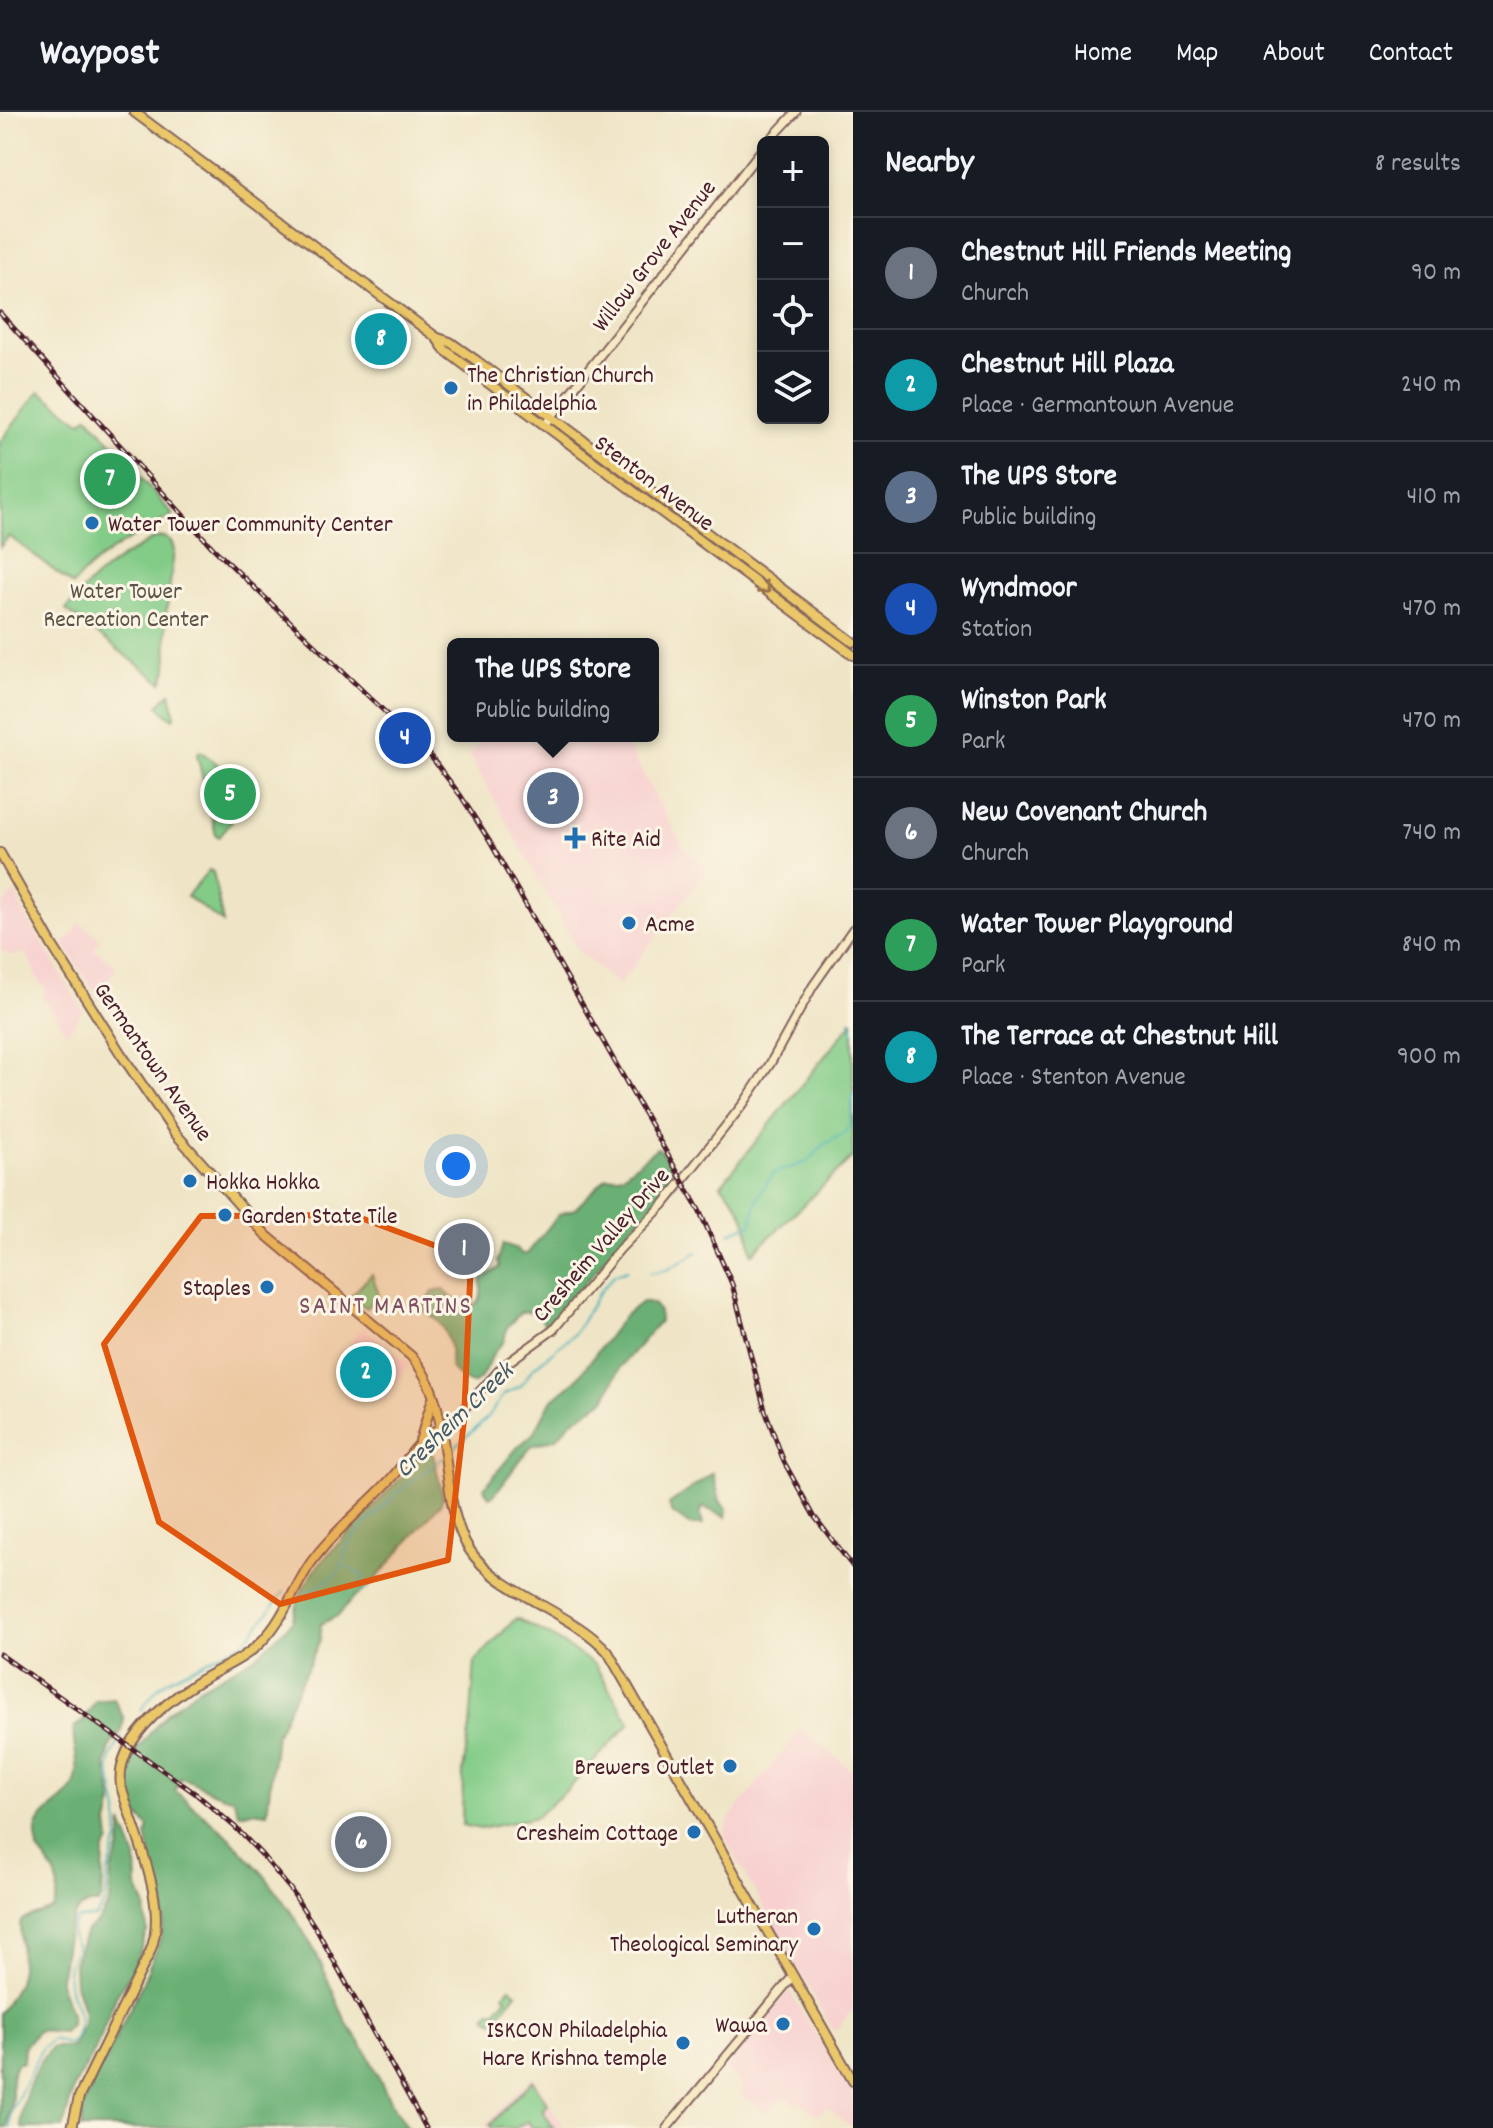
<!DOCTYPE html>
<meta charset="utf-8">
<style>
:root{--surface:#171b24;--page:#242831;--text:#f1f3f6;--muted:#9ea1a6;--line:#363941;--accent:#1f6fb2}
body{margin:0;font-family:Dekko,sans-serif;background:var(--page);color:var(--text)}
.controls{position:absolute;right:24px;top:24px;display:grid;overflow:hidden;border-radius:12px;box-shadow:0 4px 12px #0003}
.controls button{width:72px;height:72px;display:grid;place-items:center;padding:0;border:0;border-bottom:2px solid var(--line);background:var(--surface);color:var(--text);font:40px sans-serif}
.you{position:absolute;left:456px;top:1054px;width:28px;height:28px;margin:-20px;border:6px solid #fff;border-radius:50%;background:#1a73e8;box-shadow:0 0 0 12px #1a73e833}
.badge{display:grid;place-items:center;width:52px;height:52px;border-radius:50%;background:var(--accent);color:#fff;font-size:26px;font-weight:700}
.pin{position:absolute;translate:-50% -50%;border:4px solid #fff;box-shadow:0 2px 8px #0006}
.popup{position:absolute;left:447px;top:526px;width:212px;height:104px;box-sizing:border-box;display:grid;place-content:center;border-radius:12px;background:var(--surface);filter:drop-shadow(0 2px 6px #0005);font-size:26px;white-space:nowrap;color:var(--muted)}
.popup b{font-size:30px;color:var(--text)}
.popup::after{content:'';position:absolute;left:50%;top:100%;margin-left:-16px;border:16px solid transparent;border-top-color:var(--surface)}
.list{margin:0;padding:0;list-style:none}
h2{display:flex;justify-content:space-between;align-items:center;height:104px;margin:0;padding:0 32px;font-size:34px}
h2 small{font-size:26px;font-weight:400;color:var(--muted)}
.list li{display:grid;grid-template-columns:52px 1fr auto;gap:24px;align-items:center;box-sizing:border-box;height:112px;padding:0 32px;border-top:2px solid var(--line)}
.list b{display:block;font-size:30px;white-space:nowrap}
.list p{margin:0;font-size:26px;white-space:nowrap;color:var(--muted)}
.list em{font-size:26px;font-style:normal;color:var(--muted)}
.icon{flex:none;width:44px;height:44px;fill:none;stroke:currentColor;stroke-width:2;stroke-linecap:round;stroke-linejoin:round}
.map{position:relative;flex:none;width:853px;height:2016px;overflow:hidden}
header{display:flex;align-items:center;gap:48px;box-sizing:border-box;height:112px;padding:0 40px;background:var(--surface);border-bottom:2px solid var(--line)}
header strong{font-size:38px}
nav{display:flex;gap:44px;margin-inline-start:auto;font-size:28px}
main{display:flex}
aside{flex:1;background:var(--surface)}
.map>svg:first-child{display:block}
</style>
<header>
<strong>Waypost</strong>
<nav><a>Home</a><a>Map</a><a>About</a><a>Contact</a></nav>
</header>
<main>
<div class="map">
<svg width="853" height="2016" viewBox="0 0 853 2016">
<rect width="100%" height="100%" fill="#fcf5e5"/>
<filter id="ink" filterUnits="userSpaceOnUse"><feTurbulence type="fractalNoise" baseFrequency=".0125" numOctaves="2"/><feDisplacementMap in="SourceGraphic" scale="16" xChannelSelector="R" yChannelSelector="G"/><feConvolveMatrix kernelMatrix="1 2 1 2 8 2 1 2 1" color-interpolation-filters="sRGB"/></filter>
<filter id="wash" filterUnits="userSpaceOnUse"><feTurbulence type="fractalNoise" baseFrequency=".006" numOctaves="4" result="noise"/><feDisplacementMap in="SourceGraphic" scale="32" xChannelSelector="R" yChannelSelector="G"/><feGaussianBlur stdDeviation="1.8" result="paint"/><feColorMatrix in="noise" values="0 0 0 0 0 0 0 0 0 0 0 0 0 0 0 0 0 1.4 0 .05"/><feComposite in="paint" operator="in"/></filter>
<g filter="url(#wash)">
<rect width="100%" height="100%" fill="#efe5c6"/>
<!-- built -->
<g fill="#f7d0cf">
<polygon points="485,624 622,624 682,733 707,758 619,873 579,840 469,643"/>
<polygon points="12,781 16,782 20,794 83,899 67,921 42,884 47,880 34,862 34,857 24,840 16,844 6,842 0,837 0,798"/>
<polygon points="80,811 101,827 94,837 117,855 96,882 64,832"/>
<polygon points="363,1215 409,1252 383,1289 334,1254"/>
<polygon points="801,1617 853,1659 853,1897 834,1921 725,1726 726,1716 731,1704"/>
<polygon points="789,1878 850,1978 853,1977 853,2016 826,1995 818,2003 799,1989 796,1992 790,1987 782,1987 766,2002 742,1983 741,1971 725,1957"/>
<polygon points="533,1964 564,2016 486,2016 485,2013"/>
</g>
<!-- green -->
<g fill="#83cc88" stroke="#66765a" stroke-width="2">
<path d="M39 279 81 310 88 304 173 403C138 423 98 441 73 473L9 424 0 435V330Z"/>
<path d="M164 425 172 431 174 439 166 504 167 557 162 571 66 498C93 463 117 447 155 426Z"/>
<polygon points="170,581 175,604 173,607 158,594"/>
<polygon points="200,639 254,680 219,725 216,723 197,642"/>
<polygon points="209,758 213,760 223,811 187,784"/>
<path d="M853 909V1045L752 1142C748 1112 744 1095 721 1073Z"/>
<polygon points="372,1162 379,1183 366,1196 351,1184"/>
<polygon points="516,1506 551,1524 595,1553 630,1611 568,1677 536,1705 480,1717 462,1713 463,1659 470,1615 475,1550"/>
<polygon points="510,1875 517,1881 493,1910 486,1904 491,1898 495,1900 507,1885 504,1882"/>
<polygon points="532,1968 548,1993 542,1998 554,2016 532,2016 528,2009 516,2016 492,2016 490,2013"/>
</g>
<!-- forest -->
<g fill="#6ab074" stroke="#5a6850" stroke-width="2">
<path d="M657 1036 660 1037 677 1067 676 1070 620 1128 553 1211 546 1215 537 1199 521 1200 507 1215 504 1229 495 1239 480 1267 472 1272C465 1269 454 1263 451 1255 449 1249 451 1242 450 1235 446 1218 439 1206 424 1199V1193L433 1180 443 1177C450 1184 469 1204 479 1189 482 1184 481 1173 482 1167L500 1155 498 1149 503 1132 515 1136 522 1142H527L559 1102 575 1097 606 1066 623 1063Z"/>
<path d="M642 1190C655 1189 660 1197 660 1209L620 1255 605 1287 571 1310 557 1326 531 1334 494 1383 489 1385 484 1376 487 1372 517 1336 534 1321 551 1289 576 1268 624 1204Z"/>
<path d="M425 1340 433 1342 443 1385 441 1391 371 1473 352 1487 339 1503 321 1512 320 1528 276 1623 267 1701 253 1699 239 1702 233 1686C213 1684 199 1670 181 1666L175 1679 226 1722 264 1763 294 1804 316 1841 346 1910 366 1939 390 1989 408 2016H81L83 1997 89 1980 143 1870 161 1825 164 1810 163 1791 146 1724 149 1716C145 1710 140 1707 136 1701 126 1687 123 1660 130 1645L168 1600 196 1578 258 1543 292 1510 301 1479 319 1452Z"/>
<polygon points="713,1361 720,1389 727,1398 726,1405 703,1395 700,1402 703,1413 689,1413 671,1400 669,1392"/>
<path d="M114 1587 124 1607 122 1618 110 1634 106 1652 113 1690 108 1712 110 1729 104 1740 102 1786 98 1792C68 1789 66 1829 63 1851 63 1857 59 1863 60 1869 61 1885 73 1895 71 1912L64 1920 38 1918 24 1935 23 1950 16 1952 12 1962V1988L7 2016H0V1901L18 1871 21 1857 20 1811 23 1807 53 1797C64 1769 55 1759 38 1738 38 1732 35 1725 36 1719 39 1698 68 1691 75 1671 82 1652 71 1633 74 1615L82 1610 96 1589Z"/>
<path d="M122 1711 136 1746 137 1774 145 1793 147 1819 134 1856 116 1884 96 1936 74 1975 63 2016H22C18 1994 36 1949 53 1935H72L83 1912 84 1901 75 1872 74 1852 86 1819 99 1809 110 1790 111 1759 120 1736Z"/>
</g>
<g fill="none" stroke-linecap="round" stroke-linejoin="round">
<!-- stream -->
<g stroke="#3fafb9" stroke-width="2">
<polyline points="850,908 853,920"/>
<polyline points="730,1121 751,1112 758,1084 774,1061 807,1050 825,1032 846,1020 851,1011 853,982"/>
<polyline points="650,1161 669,1157 697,1140"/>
<polyline points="448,1341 487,1306 504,1282 521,1274 532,1257 574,1222 601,1178 614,1163 627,1158"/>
<polyline points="345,1454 363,1464 361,1472 365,1479"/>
<polyline points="304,1479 309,1480 340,1459 349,1430 368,1410 399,1379 443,1346"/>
<path d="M141 1598 158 1576 168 1568 242 1531C257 1518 271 1495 284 1480"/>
<path d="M10 2016 11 2000 42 1936 53 1927 67 1932 73 1930C92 1894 61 1888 69 1854 70 1847 75 1842 77 1836 72 1825 68 1818 77 1807L96 1805 106 1789 108 1760 118 1728V1700L109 1656 111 1644 122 1625"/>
</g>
</g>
</g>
<g filter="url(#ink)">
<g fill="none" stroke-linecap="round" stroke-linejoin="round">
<!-- secondary casing -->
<g stroke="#846461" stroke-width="11">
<g id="secondary">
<polyline points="768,30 796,0"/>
<polyline points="545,313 763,36"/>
<polyline points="440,1316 462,1299 503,1254 553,1218 620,1137 663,1093 744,991 770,952 813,874 853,817"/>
<polyline points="667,2016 793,1864"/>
</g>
</g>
<!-- primary casing -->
<g stroke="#846461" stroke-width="12">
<g id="primary">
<polyline points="134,0 436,225 445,238 479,264 853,543"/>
<polyline points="438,226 450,230 477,249 853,530"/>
<path d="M0 741 52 833 121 942 175 1021 266 1123 411 1244C457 1294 435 1382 469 1437 498 1482 572 1499 608 1540L853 1969"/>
<polyline points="420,1329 432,1289"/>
<path d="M72 2016 79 1985 150 1840C170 1792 134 1722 121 1674 115 1631 163 1592 196 1571 218 1557 244 1548 262 1529 284 1507 293 1477 310 1452 332 1421 364 1396 390 1368 406 1351 418 1327 440 1316"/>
</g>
</g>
<!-- secondary -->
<use href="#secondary" stroke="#f7e9c3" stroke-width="7"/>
<!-- primary -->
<use href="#primary" stroke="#eac769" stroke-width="8"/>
<!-- rail casing -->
<g stroke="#4a1f2b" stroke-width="5">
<g id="rail">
<polyline points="0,201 213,436 428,641 461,684 490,730 699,1098 732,1172 765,1298 784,1350 814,1404 853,1455"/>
<polyline points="0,1542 196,1682 235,1715 262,1743 291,1778 318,1820 426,2016"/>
</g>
</g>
<!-- rail -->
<use href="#rail" stroke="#fcf5e5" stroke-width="2" stroke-dasharray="6" stroke-linecap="butt"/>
</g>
<!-- one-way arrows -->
<defs><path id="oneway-chevron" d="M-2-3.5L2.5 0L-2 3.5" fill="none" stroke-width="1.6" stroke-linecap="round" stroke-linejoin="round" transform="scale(2)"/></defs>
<use stroke="#9a734a" href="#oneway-chevron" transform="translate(765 477) rotate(37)"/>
</g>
<!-- marked area -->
<path fill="#e0560e" fill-opacity="0.2" stroke="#e0560e" stroke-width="6" stroke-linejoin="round" d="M353 1103 471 1147 464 1308 448 1448 280 1492 159 1410 104 1232 201 1104Z"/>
<!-- markers -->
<g fill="#1f6fb2" stroke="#fcf5e5" stroke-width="3">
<circle cx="451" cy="276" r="8"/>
<circle cx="92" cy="411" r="8"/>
<path d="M571 714h8v8h8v8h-8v8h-8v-8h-8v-8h8z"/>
<circle cx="629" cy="811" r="8"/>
<circle cx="190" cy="1069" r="8"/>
<circle cx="225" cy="1103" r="8"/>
<circle cx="267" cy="1175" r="8"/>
<circle cx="730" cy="1654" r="8"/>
<circle cx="694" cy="1720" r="8"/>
<circle cx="814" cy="1817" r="8"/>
<circle cx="783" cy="1912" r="8"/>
<circle cx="683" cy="1931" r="8"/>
</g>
<g text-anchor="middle" stroke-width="6" stroke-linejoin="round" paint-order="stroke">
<!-- street labels -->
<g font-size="24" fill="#4a1f2b" stroke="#fcf5e5">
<text transform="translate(653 143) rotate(-52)" y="8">Willow Grove Avenue</text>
<text transform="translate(655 370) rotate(37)" y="8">Stenton Avenue</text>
<text transform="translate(154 949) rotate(55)" y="8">Germantown Avenue</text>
<text transform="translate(600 1132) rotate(-49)" y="8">Cresheim Valley Drive</text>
</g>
<!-- poi labels -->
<g font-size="24" fill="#4a1f2b" stroke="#fcf5e5" text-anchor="start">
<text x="467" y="270">The Christian Church<tspan x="467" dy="28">in Philadelphia</tspan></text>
<text x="108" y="419">Water Tower Community Center</text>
<text x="591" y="734">Rite Aid</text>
<text x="645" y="819">Acme</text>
<text x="206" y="1077">Hokka Hokka</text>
<text x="241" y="1111">Garden State Tile</text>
<text x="251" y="1183" text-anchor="end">Staples</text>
<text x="714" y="1662" text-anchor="end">Brewers Outlet</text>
<text x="678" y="1728" text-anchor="end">Cresheim Cottage</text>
<text x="798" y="1811" text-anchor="end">Lutheran<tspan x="798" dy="28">Theological Seminary</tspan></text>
<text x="767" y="1920" text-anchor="end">Wawa</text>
<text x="667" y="1925" text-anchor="end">ISKCON Philadelphia<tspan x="667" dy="28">Hare Krishna temple</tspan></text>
</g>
<!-- park labels -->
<g font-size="24" fill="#5b5347" stroke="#fcf5e5">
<text x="126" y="486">Water Tower<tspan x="126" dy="28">Recreation Center</tspan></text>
</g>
<!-- neighbourhood labels -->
<g font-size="26" letter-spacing="2" fill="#7c5061" stroke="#fcf5e5">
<text x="386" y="1201">SAINT MARTINS</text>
</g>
<!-- water labels -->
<g font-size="26" font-style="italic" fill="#465964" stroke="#fcf5e5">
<text transform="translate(453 1307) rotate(-44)" y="9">Cresheim Creek</text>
</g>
</g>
</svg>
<div class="controls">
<button>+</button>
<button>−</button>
<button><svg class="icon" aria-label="locate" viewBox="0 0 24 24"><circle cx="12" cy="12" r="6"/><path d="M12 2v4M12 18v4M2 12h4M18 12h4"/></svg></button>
<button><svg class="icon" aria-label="layers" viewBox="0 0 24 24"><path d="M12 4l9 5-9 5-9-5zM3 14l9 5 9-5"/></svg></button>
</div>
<div class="you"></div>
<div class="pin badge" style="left:464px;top:1137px;background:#6b7280">1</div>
<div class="pin badge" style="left:366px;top:1260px;background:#0f9aa8">2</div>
<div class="pin badge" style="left:553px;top:686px;background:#5c6f8a">3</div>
<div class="popup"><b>The UPS Store</b>Public building</div>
<div class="pin badge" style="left:405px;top:626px;background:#1a4fb4">4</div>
<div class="pin badge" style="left:230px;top:682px;background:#2e9e5b">5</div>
<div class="pin badge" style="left:361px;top:1730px;background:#6b7280">6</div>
<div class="pin badge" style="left:110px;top:367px;background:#2e9e5b">7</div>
<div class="pin badge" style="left:381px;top:227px;background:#0f9aa8">8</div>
</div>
<aside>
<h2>Nearby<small>8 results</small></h2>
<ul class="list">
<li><span class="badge" style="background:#6b7280">1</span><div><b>Chestnut Hill Friends Meeting</b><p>Church</p></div><em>90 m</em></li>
<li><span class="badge" style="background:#0f9aa8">2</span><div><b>Chestnut Hill Plaza</b><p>Place · Germantown Avenue</p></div><em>240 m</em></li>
<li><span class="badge" style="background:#5c6f8a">3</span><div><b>The UPS Store</b><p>Public building</p></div><em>410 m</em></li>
<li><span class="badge" style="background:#1a4fb4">4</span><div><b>Wyndmoor</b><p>Station</p></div><em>470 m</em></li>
<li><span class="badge" style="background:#2e9e5b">5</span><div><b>Winston Park</b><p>Park</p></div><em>470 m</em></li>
<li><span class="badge" style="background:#6b7280">6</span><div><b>New Covenant Church</b><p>Church</p></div><em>740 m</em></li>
<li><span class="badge" style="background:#2e9e5b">7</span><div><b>Water Tower Playground</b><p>Park</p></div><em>840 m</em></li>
<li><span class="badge" style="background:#0f9aa8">8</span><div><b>The Terrace at Chestnut Hill</b><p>Place · Stenton Avenue</p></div><em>900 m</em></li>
</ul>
</aside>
</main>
